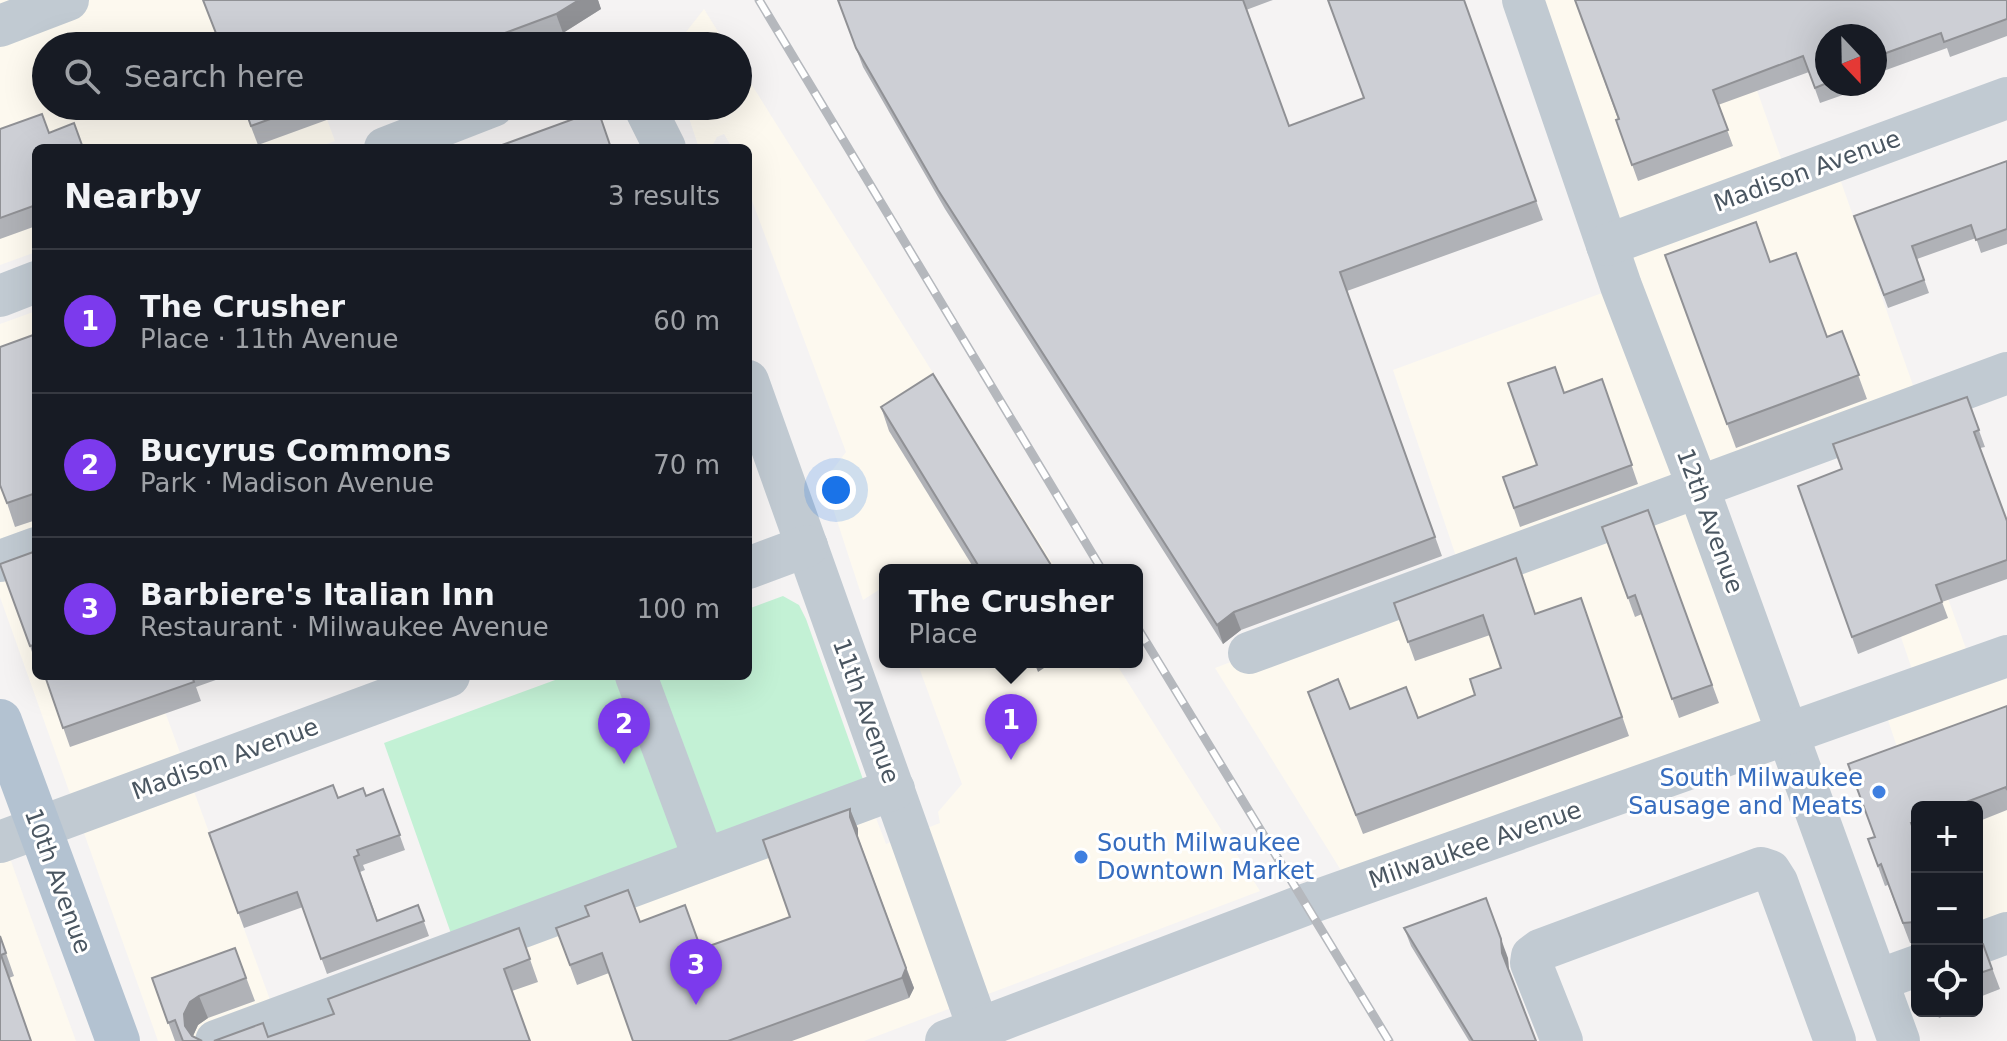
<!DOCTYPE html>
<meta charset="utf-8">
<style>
:root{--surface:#171b24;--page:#20242c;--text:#f1f3f6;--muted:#9ea1a6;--line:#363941;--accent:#7c3aed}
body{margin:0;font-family:"DejaVu Sans",sans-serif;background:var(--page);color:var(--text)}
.controls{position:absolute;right:24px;bottom:24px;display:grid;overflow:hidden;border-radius:12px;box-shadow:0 8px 32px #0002}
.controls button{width:72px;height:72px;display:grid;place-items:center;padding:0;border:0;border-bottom:2px solid var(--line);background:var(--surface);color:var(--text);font:40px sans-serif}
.compass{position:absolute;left:1815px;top:24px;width:72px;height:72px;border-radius:50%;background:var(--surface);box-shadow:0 8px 32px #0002;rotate:158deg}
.you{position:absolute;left:836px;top:490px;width:28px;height:28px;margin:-20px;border:6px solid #fff;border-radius:50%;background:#1a73e8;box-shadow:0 0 0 12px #1a73e833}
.badge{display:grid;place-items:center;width:52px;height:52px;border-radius:50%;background:var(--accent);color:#fff;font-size:26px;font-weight:700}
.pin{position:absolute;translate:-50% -66px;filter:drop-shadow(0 2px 4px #0008)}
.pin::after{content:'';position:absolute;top:42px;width:28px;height:24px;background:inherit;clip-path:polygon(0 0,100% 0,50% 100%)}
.popup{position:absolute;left:879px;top:564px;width:264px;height:104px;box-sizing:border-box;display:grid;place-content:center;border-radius:12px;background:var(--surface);filter:drop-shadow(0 2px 6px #0005);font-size:26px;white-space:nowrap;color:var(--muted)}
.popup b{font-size:30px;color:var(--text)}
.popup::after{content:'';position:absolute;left:50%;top:100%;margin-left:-16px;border:16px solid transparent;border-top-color:var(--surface)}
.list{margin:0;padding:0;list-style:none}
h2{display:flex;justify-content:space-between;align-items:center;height:104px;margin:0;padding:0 32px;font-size:34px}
h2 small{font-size:26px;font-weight:400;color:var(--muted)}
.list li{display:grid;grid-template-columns:52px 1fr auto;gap:24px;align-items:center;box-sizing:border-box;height:144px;padding:0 32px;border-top:2px solid var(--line)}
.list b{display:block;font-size:30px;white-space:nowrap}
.list p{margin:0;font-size:26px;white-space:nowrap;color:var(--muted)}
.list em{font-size:26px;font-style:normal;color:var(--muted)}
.icon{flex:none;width:44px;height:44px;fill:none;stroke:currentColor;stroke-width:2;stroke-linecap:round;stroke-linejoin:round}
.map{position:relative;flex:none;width:2007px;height:1041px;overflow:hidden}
.search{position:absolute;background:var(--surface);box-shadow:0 8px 32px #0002;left:32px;top:32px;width:720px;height:88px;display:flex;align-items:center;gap:20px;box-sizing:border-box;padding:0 28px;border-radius:44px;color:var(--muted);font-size:30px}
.panel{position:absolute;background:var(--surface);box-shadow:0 8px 32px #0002;left:32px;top:144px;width:720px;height:536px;border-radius:12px}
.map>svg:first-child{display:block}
</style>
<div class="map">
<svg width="2007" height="1041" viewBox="0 0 2007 1041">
<rect width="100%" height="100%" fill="#f5f3f3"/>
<!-- commercial -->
<g fill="#fdf9ef">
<polygon points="0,0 285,0 301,46 46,46 46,106 322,106 335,141 315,148 36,148 36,252 0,265"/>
<polygon points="1523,0 1725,0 1788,178 1834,162 1920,405 1888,432 1973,668 2007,656 2007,933 1977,944 1977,807 1917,807 1882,702 1918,687 1833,438 1698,488 1787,735 1352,888 1215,668 1462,574 1393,370 1621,286"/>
<polygon points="704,9 727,46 675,46"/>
<polygon points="738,63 1057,570 885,570 885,586 863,600 824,481 846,452 748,190 748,148 732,148 724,134 717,137 711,148 699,148 685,106 738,106"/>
<polygon points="36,311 36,539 0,552 0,324"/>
<polygon points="36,560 36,676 152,676 281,1030 874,813 886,844 940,823 938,812 962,784 917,662 1115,662 1260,891 864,1041 158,1041 0,597 0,574"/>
<polygon points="0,830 38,937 76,1041 0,1041"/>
</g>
<!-- green -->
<polygon fill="#c3f1d5" points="783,596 799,605 806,619 865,785 454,942 384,743 566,676 748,676 748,609"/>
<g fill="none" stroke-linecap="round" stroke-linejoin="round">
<!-- minor -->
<g stroke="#c1cad2" stroke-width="42">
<polyline points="1523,0 1621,286 1698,487 1899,1041"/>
<polyline points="0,26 68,0"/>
<polyline points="644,106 665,148"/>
<polyline points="385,148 493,106"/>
<polyline points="1607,245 2007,98"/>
<polyline points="0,296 36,282"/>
<polyline points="748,381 983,1041"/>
<polyline points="0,561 36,548"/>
<polyline points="748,568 807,546"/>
<polyline points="1249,653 2007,373"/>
<polyline points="636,676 704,859"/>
<polyline points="0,842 449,676"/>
<polyline points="1977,944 2007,933"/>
<polyline points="1878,980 1917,966"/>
<polyline points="216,1041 894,789"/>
<polyline points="946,1041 1304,905 2007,656"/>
<polyline points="1562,1041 1531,963 1532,956 1540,950 1761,868 1770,871 1777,882 1835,1041"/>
</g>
<!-- major -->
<polyline stroke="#b3c2d1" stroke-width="44" points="0,721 118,1041"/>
<!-- rail casing -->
<g stroke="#b5b8bd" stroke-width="9">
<g id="rail">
<polyline points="759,0 1102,570"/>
<polyline points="1137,627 1389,1041"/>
</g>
</g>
<!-- rail -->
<use href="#rail" stroke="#fff" stroke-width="6" stroke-dasharray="18" stroke-linecap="butt"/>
</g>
<!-- wall -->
<g fill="#b0b2b7">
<polygon points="203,0 598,0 601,9 563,33 529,46 221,46"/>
<polygon points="838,0 1273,0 1246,10 1289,126 1364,98 1464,0 1543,220 1347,291 1442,556 1241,630 1223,644 945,209 863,67"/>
<polygon points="1575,0 2007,0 2007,36 1950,57 1947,48 1875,74 1875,36 1827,36 1827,84 1855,84 1857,90 1820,103 1809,72 1718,105 1733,146 1638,181 1616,120 1618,119"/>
<polygon points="243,106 365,106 258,145"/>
<polygon points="0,129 49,133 36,148 36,226 0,239"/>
<polygon points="2007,161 2007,244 1981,253 1976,238 1917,259 1929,293 1888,308 1854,216"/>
<polygon points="1665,255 1770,262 1827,337 1842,331 1867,399 1736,448"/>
<polygon points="36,334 36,520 15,527 7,503"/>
<polygon points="1602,379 1638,484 1520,527 1503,477 1537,465 1564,393"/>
<polygon points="1967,397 1985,447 1980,448 2007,521 2007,579 1942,602 1948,618 1858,654 1798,486 1842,469"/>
<polygon points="881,407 1054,570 975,570 889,431"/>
<polygon points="1648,510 1719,703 1679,718 1642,614 1635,617 1602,527"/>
<polygon points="36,551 36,664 30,646"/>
<polygon points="1581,598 1629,736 1363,834 1315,711 1350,709 1418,718 1475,695 1501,668 1490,635 1415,661 1394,603 1535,614"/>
<polygon points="45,676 227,676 196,687 201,701 70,747"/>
<polygon points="2007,706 2007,810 1977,822 1977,807 1917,807 1917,943 1910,943 1888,885 1885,886 1868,839 1875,837"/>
<polygon points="383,789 405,850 363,865 365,870 360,872 378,921 418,905 429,936 327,974 303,907 244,928 209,833 338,798 366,796"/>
<polygon points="850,809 858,829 858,837 914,988 909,998 792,1041 633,1041 609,973 577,985 556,928 640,922 701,949 790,917"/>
<polygon points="519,928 538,982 512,991 268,1037 334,1014"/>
<polygon points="1404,928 1508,958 1509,970 1536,1041 1469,1041 1411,946"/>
<polygon points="0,936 14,976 9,978 0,1041"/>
<polygon points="1983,944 2000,989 1977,998 1977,945"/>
<polygon points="235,948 255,1001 208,1018 198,1025 193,1036 202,1041 175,1041 152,978"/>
<polygon points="1936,1011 1957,1011 1939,1018"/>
</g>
<!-- shaded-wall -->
<g fill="#909195">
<polygon points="579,0 598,0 601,9 563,33 556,14"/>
<polygon points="1234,612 1241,630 1223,644 1217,625"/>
<polygon points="1034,662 1053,662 1038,672"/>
<polygon points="850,809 858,829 858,837 850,817"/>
<polygon points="1486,898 1508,958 1509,972 1502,953"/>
<polygon points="906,968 914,988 909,998 902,978"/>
<polygon points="199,996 208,1018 198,1025 193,1036 185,1026 184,1014 190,1002"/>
</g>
<!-- building -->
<g fill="#cdcfd5" stroke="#909195" stroke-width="2">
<polygon points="203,0 579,0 556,14 470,46 221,46"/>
<polygon points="838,0 1243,0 1289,126 1364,98 1328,0 1464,0 1536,201 1340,272 1435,537 1234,612 1217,625 938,190 856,48"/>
<polygon points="1575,0 2007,0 2007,19 1944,42 1941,33 1875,57 1875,36 1827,36 1827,83 1815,88 1803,56 1713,90 1728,130 1632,165 1616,120 1619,119"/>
<polygon points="244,106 306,106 251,126"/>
<polygon points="598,110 611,148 494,148"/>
<polygon points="42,114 49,133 74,123 83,148 36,148 36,205 0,218 0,129"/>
<polygon points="2007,161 2007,229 1976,240 1971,225 1912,246 1924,280 1884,295 1854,216"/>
<polygon points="1756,222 1770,262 1796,253 1827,337 1842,331 1859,375 1727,424 1665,255"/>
<polygon points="36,334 36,493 7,503 0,485 0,347"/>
<polygon points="1555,367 1564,393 1602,379 1632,465 1514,508 1503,477 1537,465 1508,383"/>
<polygon points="933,374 1054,570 981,570 881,407"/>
<polygon points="1967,397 1979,430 1974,432 2007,521 2007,560 1936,585 1942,602 1852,637 1798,486 1842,469 1833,444"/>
<polygon points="1648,510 1712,685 1672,699 1635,595 1628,598 1602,527"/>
<polygon points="36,551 36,651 34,645 30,646 0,564"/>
<polygon points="1516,558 1535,614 1581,598 1622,717 1356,815 1308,692 1338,679 1350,709 1406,687 1418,718 1475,695 1470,679 1501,668 1483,615 1408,642 1394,603"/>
<polygon points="45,676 192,676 194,682 63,728"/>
<polygon points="2007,706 2007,790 2006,787 1953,807 1917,807 1917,821 1911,823 1917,840 1917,923 1915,922 1903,923 1881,864 1878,866 1868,839 1875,837 1848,764"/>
<polygon points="333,785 338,798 363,788 366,796 383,789 400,835 357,850 359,855 354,857 377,921 418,905 424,921 321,959 297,892 238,913 209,833"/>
<polygon points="850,809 850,817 906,968 902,978 728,1041 633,1041 602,953 570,965 556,928 589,916 585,906 628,890 640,922 685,905 701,949 790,917 763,840"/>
<polygon points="1486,898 1501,939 1502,953 1536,1041 1473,1041 1404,928"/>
<polygon points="519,928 530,959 504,969 530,1041 214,1041 263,1023 268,1037 334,1014 328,999"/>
<polygon points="0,936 6,953 1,955 31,1041 0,1041"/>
<polygon points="1983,944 1992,969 1977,974 1977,945"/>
<polygon points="235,948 246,978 199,996 190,1002 184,1014 185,1026 192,1036 202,1041 183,1041 175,1020 168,1023 152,978"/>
</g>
<!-- markers -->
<g fill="#3f7fe0" stroke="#fff" stroke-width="3">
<circle cx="1879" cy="792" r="8"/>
<circle cx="1081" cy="857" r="8"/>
</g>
<g text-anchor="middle" stroke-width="6" stroke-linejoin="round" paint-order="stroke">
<!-- street labels -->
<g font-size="24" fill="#4a5661" stroke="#fff">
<text transform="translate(1807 171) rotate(-20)" y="8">Madison Avenue</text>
<text transform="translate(1710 521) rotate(70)" y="8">12th Avenue</text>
<text transform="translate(866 711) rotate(70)" y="8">11th Avenue</text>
<text transform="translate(225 759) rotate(-20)" y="8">Madison Avenue</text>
<text transform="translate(1475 845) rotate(-19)" y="8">Milwaukee Avenue</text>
<text transform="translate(58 881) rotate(70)" y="8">10th Avenue</text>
</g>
<!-- shop labels -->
<g font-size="24" fill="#366cbe" stroke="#fff" text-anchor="end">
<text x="1863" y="786">South Milwaukee<tspan x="1863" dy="28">Sausage and Meats</tspan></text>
<text x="1097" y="851" text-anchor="start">South Milwaukee<tspan x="1097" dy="28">Downtown Market</tspan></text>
</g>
</g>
</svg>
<div class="controls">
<button>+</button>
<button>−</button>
<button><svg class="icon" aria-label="locate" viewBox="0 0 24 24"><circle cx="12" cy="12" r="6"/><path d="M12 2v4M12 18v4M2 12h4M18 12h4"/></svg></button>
</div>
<svg class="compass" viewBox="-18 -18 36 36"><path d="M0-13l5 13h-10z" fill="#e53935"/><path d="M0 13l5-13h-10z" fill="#9ea1a6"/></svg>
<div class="you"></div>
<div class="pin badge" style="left:1011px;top:760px">1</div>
<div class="popup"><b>The Crusher</b>Place</div>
<div class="pin badge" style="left:624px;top:764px">2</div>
<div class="pin badge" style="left:696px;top:1005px">3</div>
<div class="search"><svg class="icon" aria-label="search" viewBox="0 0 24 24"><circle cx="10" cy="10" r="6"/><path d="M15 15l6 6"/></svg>Search here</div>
<section class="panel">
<h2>Nearby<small>3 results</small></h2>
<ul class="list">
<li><span class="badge">1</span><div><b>The Crusher</b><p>Place · 11th Avenue</p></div><em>60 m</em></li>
<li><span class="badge">2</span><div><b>Bucyrus Commons</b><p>Park · Madison Avenue</p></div><em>70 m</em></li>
<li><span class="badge">3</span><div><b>Barbiere's Italian Inn</b><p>Restaurant · Milwaukee Avenue</p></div><em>100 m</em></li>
</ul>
</section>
</div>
